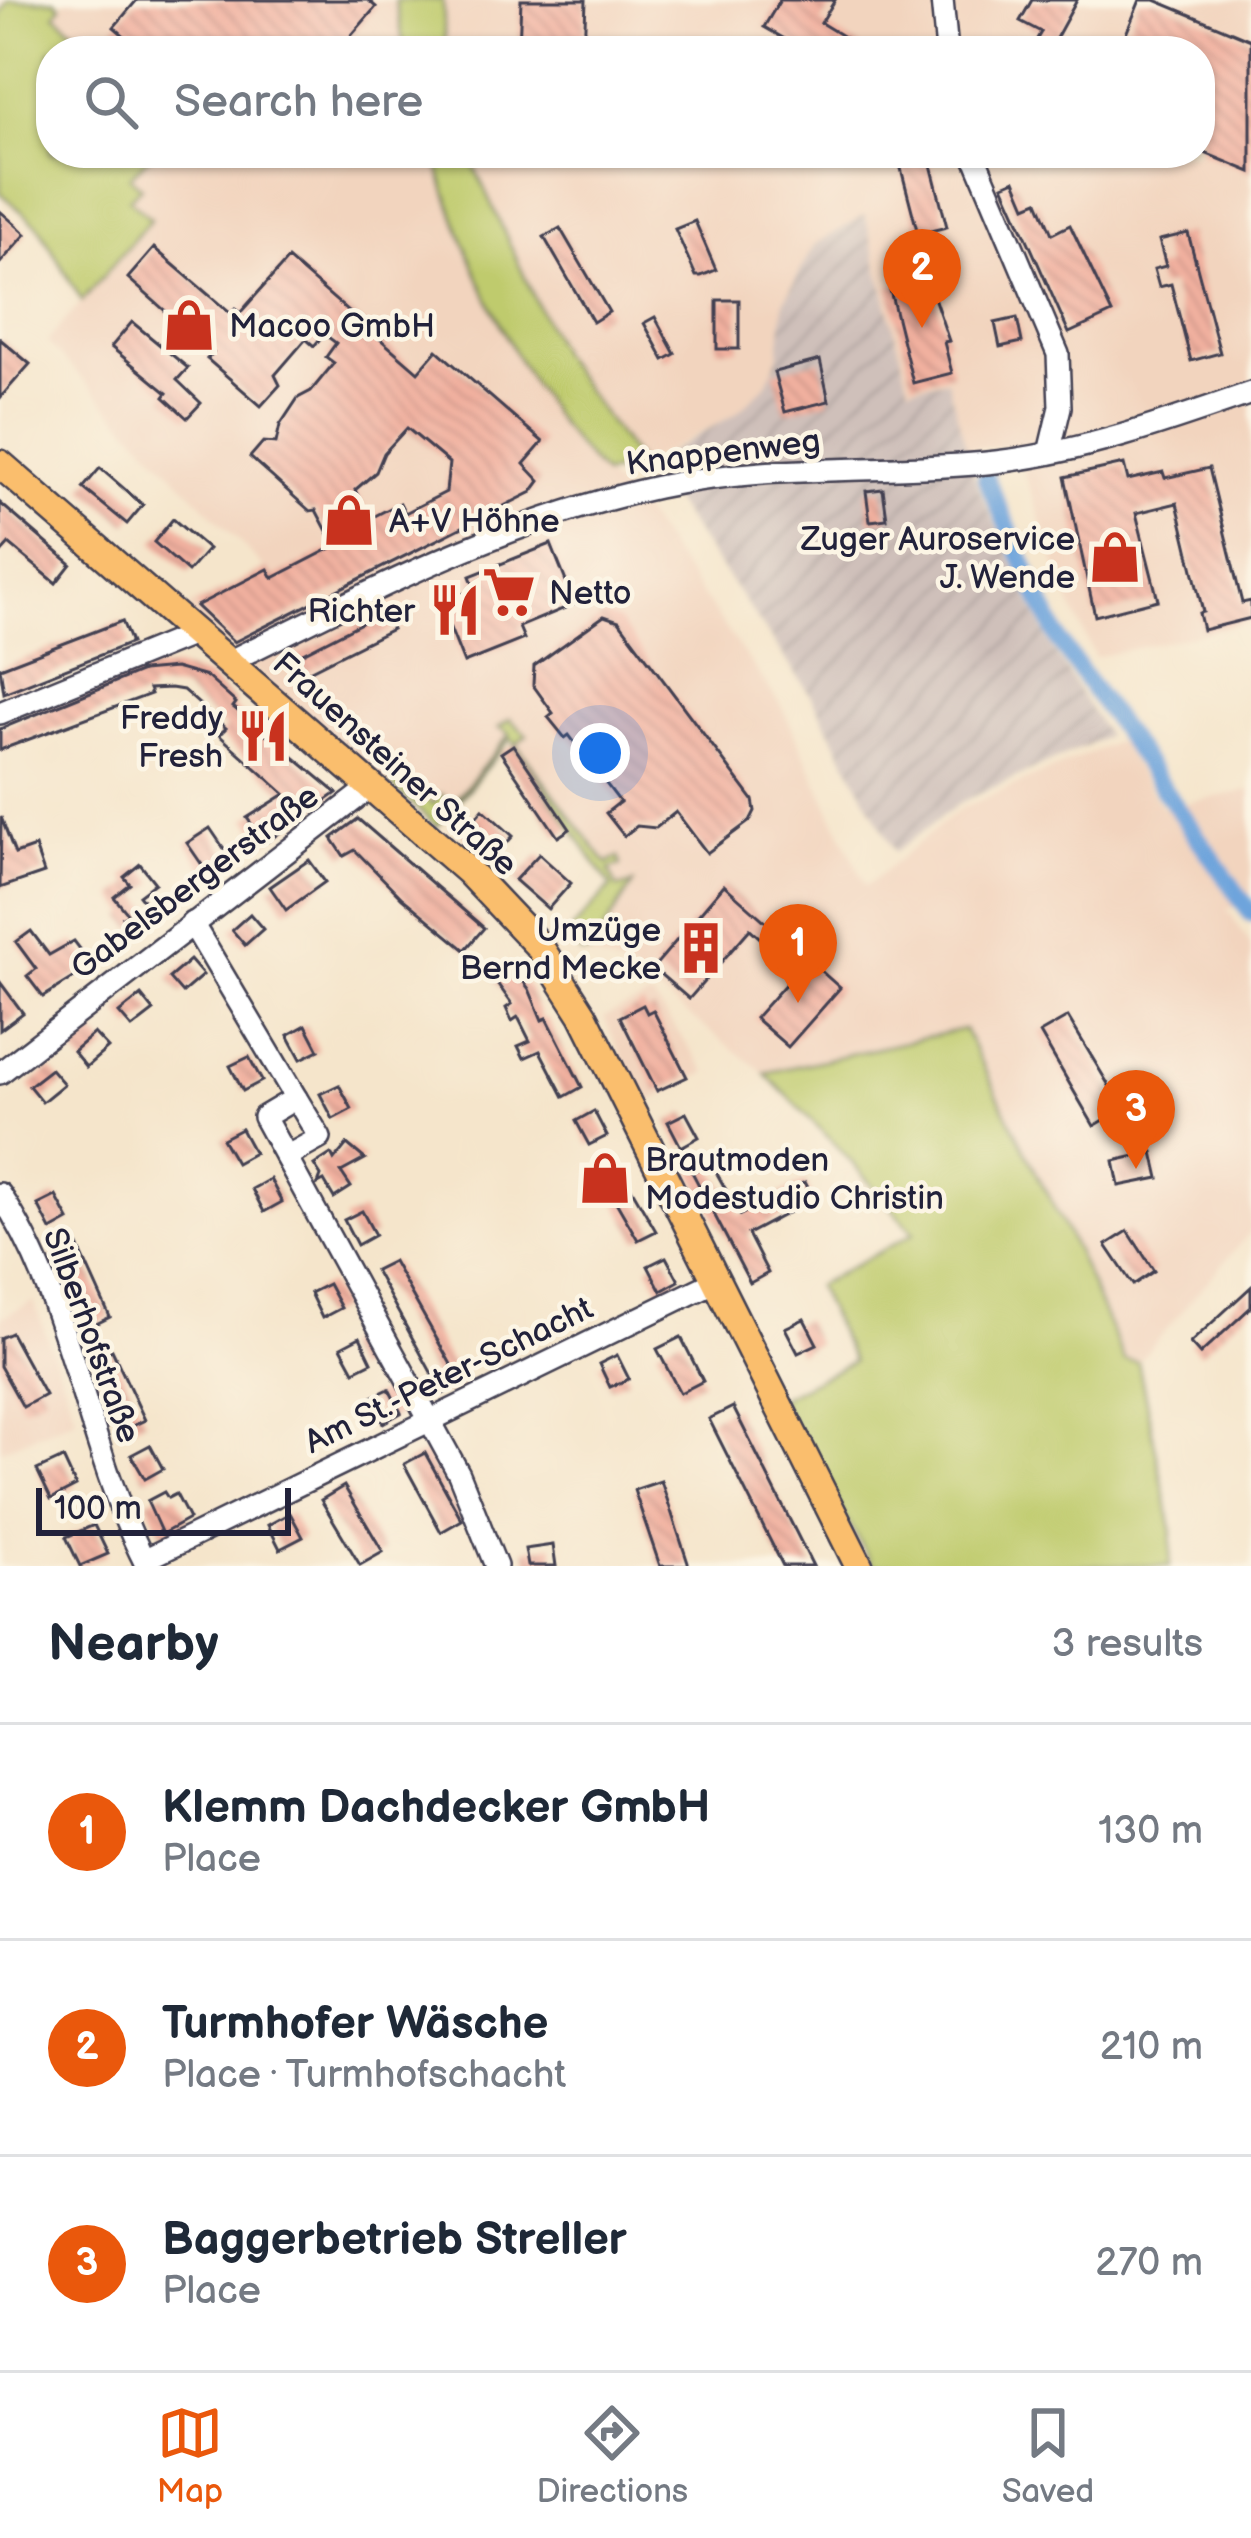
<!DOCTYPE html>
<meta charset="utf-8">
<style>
:root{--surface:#fff;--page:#f2f2f3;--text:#1f2937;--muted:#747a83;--line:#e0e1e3;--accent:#ea580c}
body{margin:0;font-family:"Balsamiq Sans",sans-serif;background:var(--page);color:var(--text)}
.scale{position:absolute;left:36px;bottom:30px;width:255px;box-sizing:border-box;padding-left:12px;border:6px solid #22223b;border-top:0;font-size:33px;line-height:42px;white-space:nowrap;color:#22223b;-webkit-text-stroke:9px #fcf5e5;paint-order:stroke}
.you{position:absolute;left:600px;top:753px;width:42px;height:42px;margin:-30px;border:9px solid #fff;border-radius:50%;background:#1a73e8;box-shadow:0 0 0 18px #1a73e833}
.badge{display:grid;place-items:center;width:78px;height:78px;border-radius:50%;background:var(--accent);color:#fff;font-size:39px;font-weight:700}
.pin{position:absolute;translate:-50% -99px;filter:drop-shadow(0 3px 6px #0008)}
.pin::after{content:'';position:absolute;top:63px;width:42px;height:36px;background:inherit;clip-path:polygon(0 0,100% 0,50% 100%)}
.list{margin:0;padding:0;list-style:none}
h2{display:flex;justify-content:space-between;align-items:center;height:156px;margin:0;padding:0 48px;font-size:51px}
h2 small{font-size:39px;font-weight:400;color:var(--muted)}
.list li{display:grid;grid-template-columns:78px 1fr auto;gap:36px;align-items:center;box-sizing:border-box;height:216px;padding:0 48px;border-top:3px solid var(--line)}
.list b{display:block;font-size:45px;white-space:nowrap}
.list p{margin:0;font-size:39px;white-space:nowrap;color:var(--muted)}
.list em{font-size:39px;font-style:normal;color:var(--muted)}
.icon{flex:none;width:66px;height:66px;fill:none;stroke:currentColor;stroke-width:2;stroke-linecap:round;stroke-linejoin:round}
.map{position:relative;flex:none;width:1251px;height:1566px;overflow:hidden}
.search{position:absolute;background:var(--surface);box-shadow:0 3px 9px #0004;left:36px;right:36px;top:36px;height:132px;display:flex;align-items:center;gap:30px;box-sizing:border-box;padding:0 42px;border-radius:48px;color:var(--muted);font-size:45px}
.sheet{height:804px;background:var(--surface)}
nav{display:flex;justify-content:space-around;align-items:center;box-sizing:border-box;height:168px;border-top:3px solid var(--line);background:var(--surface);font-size:33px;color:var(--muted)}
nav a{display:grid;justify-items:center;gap:6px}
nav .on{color:var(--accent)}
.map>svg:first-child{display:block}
</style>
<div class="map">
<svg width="1251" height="1566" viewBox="0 0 1251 1566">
<defs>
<pattern id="industrial-furrows" width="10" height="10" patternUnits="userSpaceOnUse" patternTransform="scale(3)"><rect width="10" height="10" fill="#cfc0ba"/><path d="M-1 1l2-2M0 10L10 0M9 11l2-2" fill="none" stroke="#b1a5a1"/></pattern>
<pattern id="building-back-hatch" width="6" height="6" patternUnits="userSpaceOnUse" patternTransform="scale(3)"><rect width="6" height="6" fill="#f1b09f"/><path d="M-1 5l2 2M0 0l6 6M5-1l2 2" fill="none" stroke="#ce978a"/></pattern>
</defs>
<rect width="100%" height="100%" fill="#fcf5e5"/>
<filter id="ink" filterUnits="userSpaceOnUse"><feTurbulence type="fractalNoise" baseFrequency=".00833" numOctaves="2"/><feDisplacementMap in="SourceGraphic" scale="24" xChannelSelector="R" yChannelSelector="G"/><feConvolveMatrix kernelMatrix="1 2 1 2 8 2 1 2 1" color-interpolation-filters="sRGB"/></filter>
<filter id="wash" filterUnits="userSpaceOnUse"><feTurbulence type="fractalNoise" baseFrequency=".004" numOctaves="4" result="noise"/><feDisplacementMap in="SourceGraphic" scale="48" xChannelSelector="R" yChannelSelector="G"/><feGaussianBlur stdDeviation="2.7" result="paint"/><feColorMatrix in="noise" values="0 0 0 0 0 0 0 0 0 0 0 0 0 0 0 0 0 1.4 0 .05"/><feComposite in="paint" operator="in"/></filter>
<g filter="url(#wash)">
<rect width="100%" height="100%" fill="#f5e5cb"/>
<!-- built -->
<g fill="#f2d4be">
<polygon points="65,0 395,0 405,51 98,51 55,13"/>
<polygon points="443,0 1251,0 1251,622 1095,657 1070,604 1015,446 965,448 947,379 909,387 865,216 813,246 784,302 779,354 767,384 735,414 640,465 561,356 468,153 1200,153 1200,51 445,51"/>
<polygon points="153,153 434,153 446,195 518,361 576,449 642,512 783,708 866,886 960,809 1118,741 1162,808 1251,790 1251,903 1227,909 1251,945 1251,1231 1138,1362 1124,1360 1075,1249 964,1030 765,1073 627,969 581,953 567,935 611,887 512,738 437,826 190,615 189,606 264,568 47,342 151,220 129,199 130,177"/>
<polygon points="652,997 707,1072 644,1105 604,1017"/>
<polygon points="34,1301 76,1418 0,1450 0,1318"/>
</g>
<!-- industrial -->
<polygon fill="url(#industrial-furrows)" points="865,215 909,387 947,379 976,482 1051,647 1107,736 961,802 895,852 811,695 671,499 670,467 665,454 735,414 767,384 779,354 784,302 814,245"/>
<!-- green -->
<g fill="#bfcb6d" stroke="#707654" stroke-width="3">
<polygon points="8,0 55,0 61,6 55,14 98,51 51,51 51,153 153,153 130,177 141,187 129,199 151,219 82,301 38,225 0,193 0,15"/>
<polygon points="395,0 443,0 445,51 405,51"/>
<path d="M434 153H468L561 356 640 465 604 475C525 400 464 258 434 153Z"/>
<polygon points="510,719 527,735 516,744 607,864 618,857 621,865 609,870 617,888 633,884 590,952 581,953 567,935 611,887 511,738 437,826 392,786 390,775 395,769 433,804 441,794 452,804 510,734 499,727"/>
<polygon points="964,1029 1075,1249 1124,1360 1138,1362 1172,1529 1170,1566 873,1566 778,1399 853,1361 816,1286 914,1233 838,1147 765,1073"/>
</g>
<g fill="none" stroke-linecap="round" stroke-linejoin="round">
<!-- canal -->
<polyline stroke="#6ea4dc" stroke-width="18" points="986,478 1059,641 1251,913"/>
</g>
<g id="blocks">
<!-- building -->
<g fill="url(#building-back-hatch)" fill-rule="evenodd">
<polygon points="137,0 368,0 376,7 338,51 142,51 114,27"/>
<polygon points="521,0 586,0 584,51 519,48"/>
<polygon points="780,0 835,0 821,23 867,51 809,51 797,46 764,27"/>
<polygon points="1032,0 1077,0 1049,51 1030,51 1041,32 1020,21"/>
<polygon points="1140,0 1155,0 1251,40 1251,172 1200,151 1200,51 1119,51"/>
<polygon points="897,153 928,153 947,227 918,234"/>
<polygon points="1015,180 1026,206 1038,201 1052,234 1070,225 1112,313 1069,333 1003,185"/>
<polygon points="0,211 26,234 0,263"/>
<polygon points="695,221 716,270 701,276 696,276 675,229"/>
<polygon points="560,228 609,312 593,322 544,237"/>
<polygon points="1188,233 1220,353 1191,361 1171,284 1159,287 1154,269 1166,266 1159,240"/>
<path d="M154 248 231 314 235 309 240 313 288 259 418 372 437 350 543 442 524 464 540 481 532 492 234 642 196 606 268 569 273 578 335 546 316 510 310 511 250 457 263 442 276 443 280 425 298 398 311 391 334 363 326 357 336 343 324 334 314 346 306 339 275 375 280 385 261 406 207 359 213 353 128 278ZM407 428 449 463 446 492 405 513 400 503 369 519 355 490 376 472 384 453Z"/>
<polygon points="927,277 949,341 944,342 952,373 913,383 889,286"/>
<rect x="717" y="300" width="22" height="49"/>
<polygon points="655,317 675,354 664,360 644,323"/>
<polygon points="1017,318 1022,342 1000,347 995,323"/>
<polygon points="132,322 188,368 177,380 201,403 187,418 164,397 167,393 111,347"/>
<polygon points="0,339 30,364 0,398"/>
<polygon points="820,360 829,401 785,412 774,372"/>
<polygon points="1124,464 1128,480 1163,472 1165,478 1209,468 1242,603 1251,601 1251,618 1203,630 1199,613 1203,612 1177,503 1136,513 1158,600 1095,616 1065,477"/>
<polygon points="100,468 143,505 127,524 83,488"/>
<polygon points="883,489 887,519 870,521 866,491"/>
<polygon points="0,503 71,564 56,583 9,544 0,554"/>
<polygon points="173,519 208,549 188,572 154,542"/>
<polygon points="551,544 575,604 519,627 524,639 464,663 440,603 475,589 470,576"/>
<polygon points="383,612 392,629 305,673 297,656"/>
<polygon points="604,616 619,621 753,800 755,811 750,821 707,853 676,812 656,828 637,826 624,836 606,813 620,802 569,735 565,738 548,717 553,713 533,685 534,666"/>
<polygon points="122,621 131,643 4,693 0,668"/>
<polygon points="175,668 207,677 236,703 233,707 337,793 265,843 247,818 285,794 219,735 226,728 183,690 171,688 149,689 151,694 0,750 0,729 142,671"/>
<polygon points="513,745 570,829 558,837 501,753"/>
<polygon points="483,809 513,836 492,859 462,833"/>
<polygon points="1,817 15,854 35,847 44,873 0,888"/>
<polygon points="358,819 484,928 465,950 402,898 355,850 344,856 332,838"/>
<polygon points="210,828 231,859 209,875 187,843"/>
<polygon points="539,854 571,883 548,909 515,880"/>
<polygon points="309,860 325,882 286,910 270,887"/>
<polygon points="140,864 155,883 139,895 153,913 133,929 123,917 128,914 114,897 130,884 124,877"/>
<polygon points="724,885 840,988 788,1047 755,1018 797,971 750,929 689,999 653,968"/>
<polygon points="250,914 263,929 245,945 232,930"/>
<polygon points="31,931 49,955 74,941 90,962 78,971 80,974 43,997 27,976 36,969 16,942"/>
<polygon points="190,960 203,975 182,993 169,978"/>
<polygon points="510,963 529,989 542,1020 547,1018 582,1087 564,1097 540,1051 524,1058 518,1046 530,1041 518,1017 512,1021 506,1008 512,1004 492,976"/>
<polygon points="0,982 23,1013 0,1030"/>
<polygon points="141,995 154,1011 132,1028 119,1013"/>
<polygon points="643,1005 647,1013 653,1010 687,1077 657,1091 620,1017"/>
<polygon points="1068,1017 1123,1109 1094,1126 1040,1033"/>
<polygon points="306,1025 319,1050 301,1059 288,1035"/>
<polygon points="94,1033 108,1048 86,1067 73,1051"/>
<polygon points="249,1057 262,1081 243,1091 230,1066"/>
<polygon points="51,1069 64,1084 42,1102 29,1086"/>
<polygon points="339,1085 352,1109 333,1119 320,1094"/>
<polygon points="594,1111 607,1136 589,1145 576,1121"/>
<polygon points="686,1113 699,1137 681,1147 668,1122"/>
<polygon points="241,1129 254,1153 236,1163 222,1139"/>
<polygon points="347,1144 365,1159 341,1172 351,1187 334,1198 324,1181 318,1184 321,1176 314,1165 331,1154 334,1160"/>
<polygon points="1153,1152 1159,1178 1119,1186 1114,1161"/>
<polygon points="616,1162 656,1231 638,1240 598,1171"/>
<polygon points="711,1163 740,1215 805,1182 814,1199 748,1234 768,1273 750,1283 692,1172"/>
<polygon points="270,1179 282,1202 264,1212 252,1189"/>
<polygon points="56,1196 69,1220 51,1230 38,1205"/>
<polygon points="362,1211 375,1235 357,1245 344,1220"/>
<polygon points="1128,1231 1154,1271 1133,1285 1106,1245"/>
<polygon points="78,1246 110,1317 92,1326 60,1256"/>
<polygon points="666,1257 679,1281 661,1291 648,1266"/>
<polygon points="393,1261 462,1384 443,1394 375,1270"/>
<polygon points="328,1284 341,1308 322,1318 310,1293"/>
<polygon points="1251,1287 1251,1307 1200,1354 1190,1343"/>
<polygon points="804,1319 817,1344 798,1353 785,1328"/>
<polygon points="11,1333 45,1395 23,1407 0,1366 0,1338"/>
<polygon points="360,1337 372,1362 354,1371 341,1347"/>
<polygon points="681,1337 703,1381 680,1393 657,1349"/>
<polygon points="112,1350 145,1420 126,1429 93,1360"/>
<polygon points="617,1355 629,1379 610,1387 599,1364"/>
<polygon points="389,1389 401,1413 383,1423 370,1398"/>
<polygon points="733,1407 813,1566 783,1566 709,1419"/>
<polygon points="150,1445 163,1469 145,1479 131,1455"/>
<polygon points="425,1453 462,1520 441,1532 404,1464"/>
<polygon points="63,1458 76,1486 51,1499 37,1470"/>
<polygon points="661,1481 668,1502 689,1566 660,1566 634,1490"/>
<polygon points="344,1486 383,1552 360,1565 321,1500"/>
<polygon points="164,1492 168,1498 176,1494 189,1519 162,1534 147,1501"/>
<polygon points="290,1513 303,1537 280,1549 268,1525"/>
<polygon points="94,1525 108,1554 80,1566 66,1537"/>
<polygon points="553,1545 556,1566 528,1566 525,1549"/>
</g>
</g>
</g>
<g filter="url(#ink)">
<use href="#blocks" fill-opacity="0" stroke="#423f51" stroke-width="3"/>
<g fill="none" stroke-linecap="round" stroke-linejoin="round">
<!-- minor casing -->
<g stroke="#423f51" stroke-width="26">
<g id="minor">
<polyline points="942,0 947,51"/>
<polyline points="973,153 1058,354 1060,407 1049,453"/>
<path d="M228 662C371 592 501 521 658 487 769 463 884 474 996 462 1083 452 1168 422 1251 393"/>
<polyline points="0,713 196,633"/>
<polyline points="192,923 296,1098 264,1117 459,1474 496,1566"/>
<polyline points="0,1073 372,786"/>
<polyline points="286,1157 320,1138 296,1098"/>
<path d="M0 1194C74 1306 85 1448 147 1566"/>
<polyline points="144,1560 716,1281"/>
</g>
</g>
<!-- major casing -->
<g stroke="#423f51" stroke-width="32">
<polyline id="major" points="0,464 468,871 539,946 583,1015 859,1566"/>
</g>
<!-- minor -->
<use href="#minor" stroke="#fff" stroke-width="21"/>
<!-- major -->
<use href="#major" stroke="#fabe6d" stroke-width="27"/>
</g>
</g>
<!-- icons -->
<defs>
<g id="shop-bare" transform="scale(4.14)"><path d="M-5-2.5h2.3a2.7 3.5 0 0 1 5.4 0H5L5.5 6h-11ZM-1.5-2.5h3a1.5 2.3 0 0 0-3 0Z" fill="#c8321e" stroke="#fcf5e5" stroke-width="2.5" paint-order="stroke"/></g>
<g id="supermarket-bare" transform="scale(4.14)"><path d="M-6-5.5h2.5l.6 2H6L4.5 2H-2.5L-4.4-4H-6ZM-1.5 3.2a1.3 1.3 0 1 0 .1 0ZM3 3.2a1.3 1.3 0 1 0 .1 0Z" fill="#c8321e" stroke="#fcf5e5" stroke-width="2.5" paint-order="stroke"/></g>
<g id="restaurant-bare" transform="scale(4.14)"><path d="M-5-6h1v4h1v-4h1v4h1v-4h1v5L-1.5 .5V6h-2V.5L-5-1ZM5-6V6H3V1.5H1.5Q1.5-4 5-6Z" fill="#c8321e" stroke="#fcf5e5" stroke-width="2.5" paint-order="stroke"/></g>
<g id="building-bare" transform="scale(4.14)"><path d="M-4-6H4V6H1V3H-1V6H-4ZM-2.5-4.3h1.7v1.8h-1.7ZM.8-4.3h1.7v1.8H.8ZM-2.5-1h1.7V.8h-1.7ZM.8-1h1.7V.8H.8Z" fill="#c8321e" stroke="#fcf5e5" stroke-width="2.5" paint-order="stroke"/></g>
</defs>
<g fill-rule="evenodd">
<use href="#shop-bare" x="189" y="325"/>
<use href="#shop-bare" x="349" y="520"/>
<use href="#shop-bare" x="1115" y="557"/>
<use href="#supermarket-bare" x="509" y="592"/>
<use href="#restaurant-bare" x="455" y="610"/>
<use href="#restaurant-bare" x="263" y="736"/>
<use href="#building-bare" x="701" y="948"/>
<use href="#shop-bare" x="605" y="1178"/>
</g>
<g text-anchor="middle" stroke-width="9" stroke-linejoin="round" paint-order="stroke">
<!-- poi labels -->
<g font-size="33" fill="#22223b" stroke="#fcf5e5" text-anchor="start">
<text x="229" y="337">Macoo GmbH</text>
<text x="389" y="532">A+V Höhne</text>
<text x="1075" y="550" text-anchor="end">Zuger Auroservice<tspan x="1075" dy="38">J. Wende</tspan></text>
<text x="549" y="604">Netto</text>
<text x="415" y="622" text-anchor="end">Richter</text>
<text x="223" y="729" text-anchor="end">Freddy<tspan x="223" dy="38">Fresh</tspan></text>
<text x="661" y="941" text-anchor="end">Umzüge<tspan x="661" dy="38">Bernd Mecke</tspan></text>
<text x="645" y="1171">Brautmoden<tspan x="645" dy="38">Modestudio Christin</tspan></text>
</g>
<!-- street labels -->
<g font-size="33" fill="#22223b" stroke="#fcf5e5">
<text transform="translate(723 451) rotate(-7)" y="12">Knappenweg</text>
<text transform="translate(396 763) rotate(42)" y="12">Frauensteiner Straße</text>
<text transform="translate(194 881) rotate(-37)" y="12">Gabelsbergerstraße</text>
<text transform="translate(93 1335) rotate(70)" y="12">Silberhofstraße</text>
<text transform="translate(448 1374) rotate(-26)" y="12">Am St.-Peter-Schacht</text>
</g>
</g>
</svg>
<div class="scale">100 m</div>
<div class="you"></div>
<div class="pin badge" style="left:798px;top:1003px">1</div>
<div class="pin badge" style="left:922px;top:328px">2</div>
<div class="pin badge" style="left:1136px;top:1169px">3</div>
<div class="search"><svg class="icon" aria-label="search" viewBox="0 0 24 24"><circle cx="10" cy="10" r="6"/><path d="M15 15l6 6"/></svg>Search here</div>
</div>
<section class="sheet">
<h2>Nearby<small>3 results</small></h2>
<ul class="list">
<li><span class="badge">1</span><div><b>Klemm Dachdecker GmbH</b><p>Place</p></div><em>130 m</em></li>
<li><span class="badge">2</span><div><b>Turmhofer Wäsche</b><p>Place · Turmhofschacht</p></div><em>210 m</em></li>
<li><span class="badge">3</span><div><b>Baggerbetrieb Streller</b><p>Place</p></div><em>270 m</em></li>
</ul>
</section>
<nav>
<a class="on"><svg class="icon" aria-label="map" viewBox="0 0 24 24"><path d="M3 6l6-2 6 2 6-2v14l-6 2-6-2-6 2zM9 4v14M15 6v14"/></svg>Map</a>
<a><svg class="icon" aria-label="directions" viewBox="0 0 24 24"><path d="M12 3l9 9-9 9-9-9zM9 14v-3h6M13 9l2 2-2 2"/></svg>Directions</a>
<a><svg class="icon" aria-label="saved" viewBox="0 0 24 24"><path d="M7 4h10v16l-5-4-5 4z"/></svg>Saved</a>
</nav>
